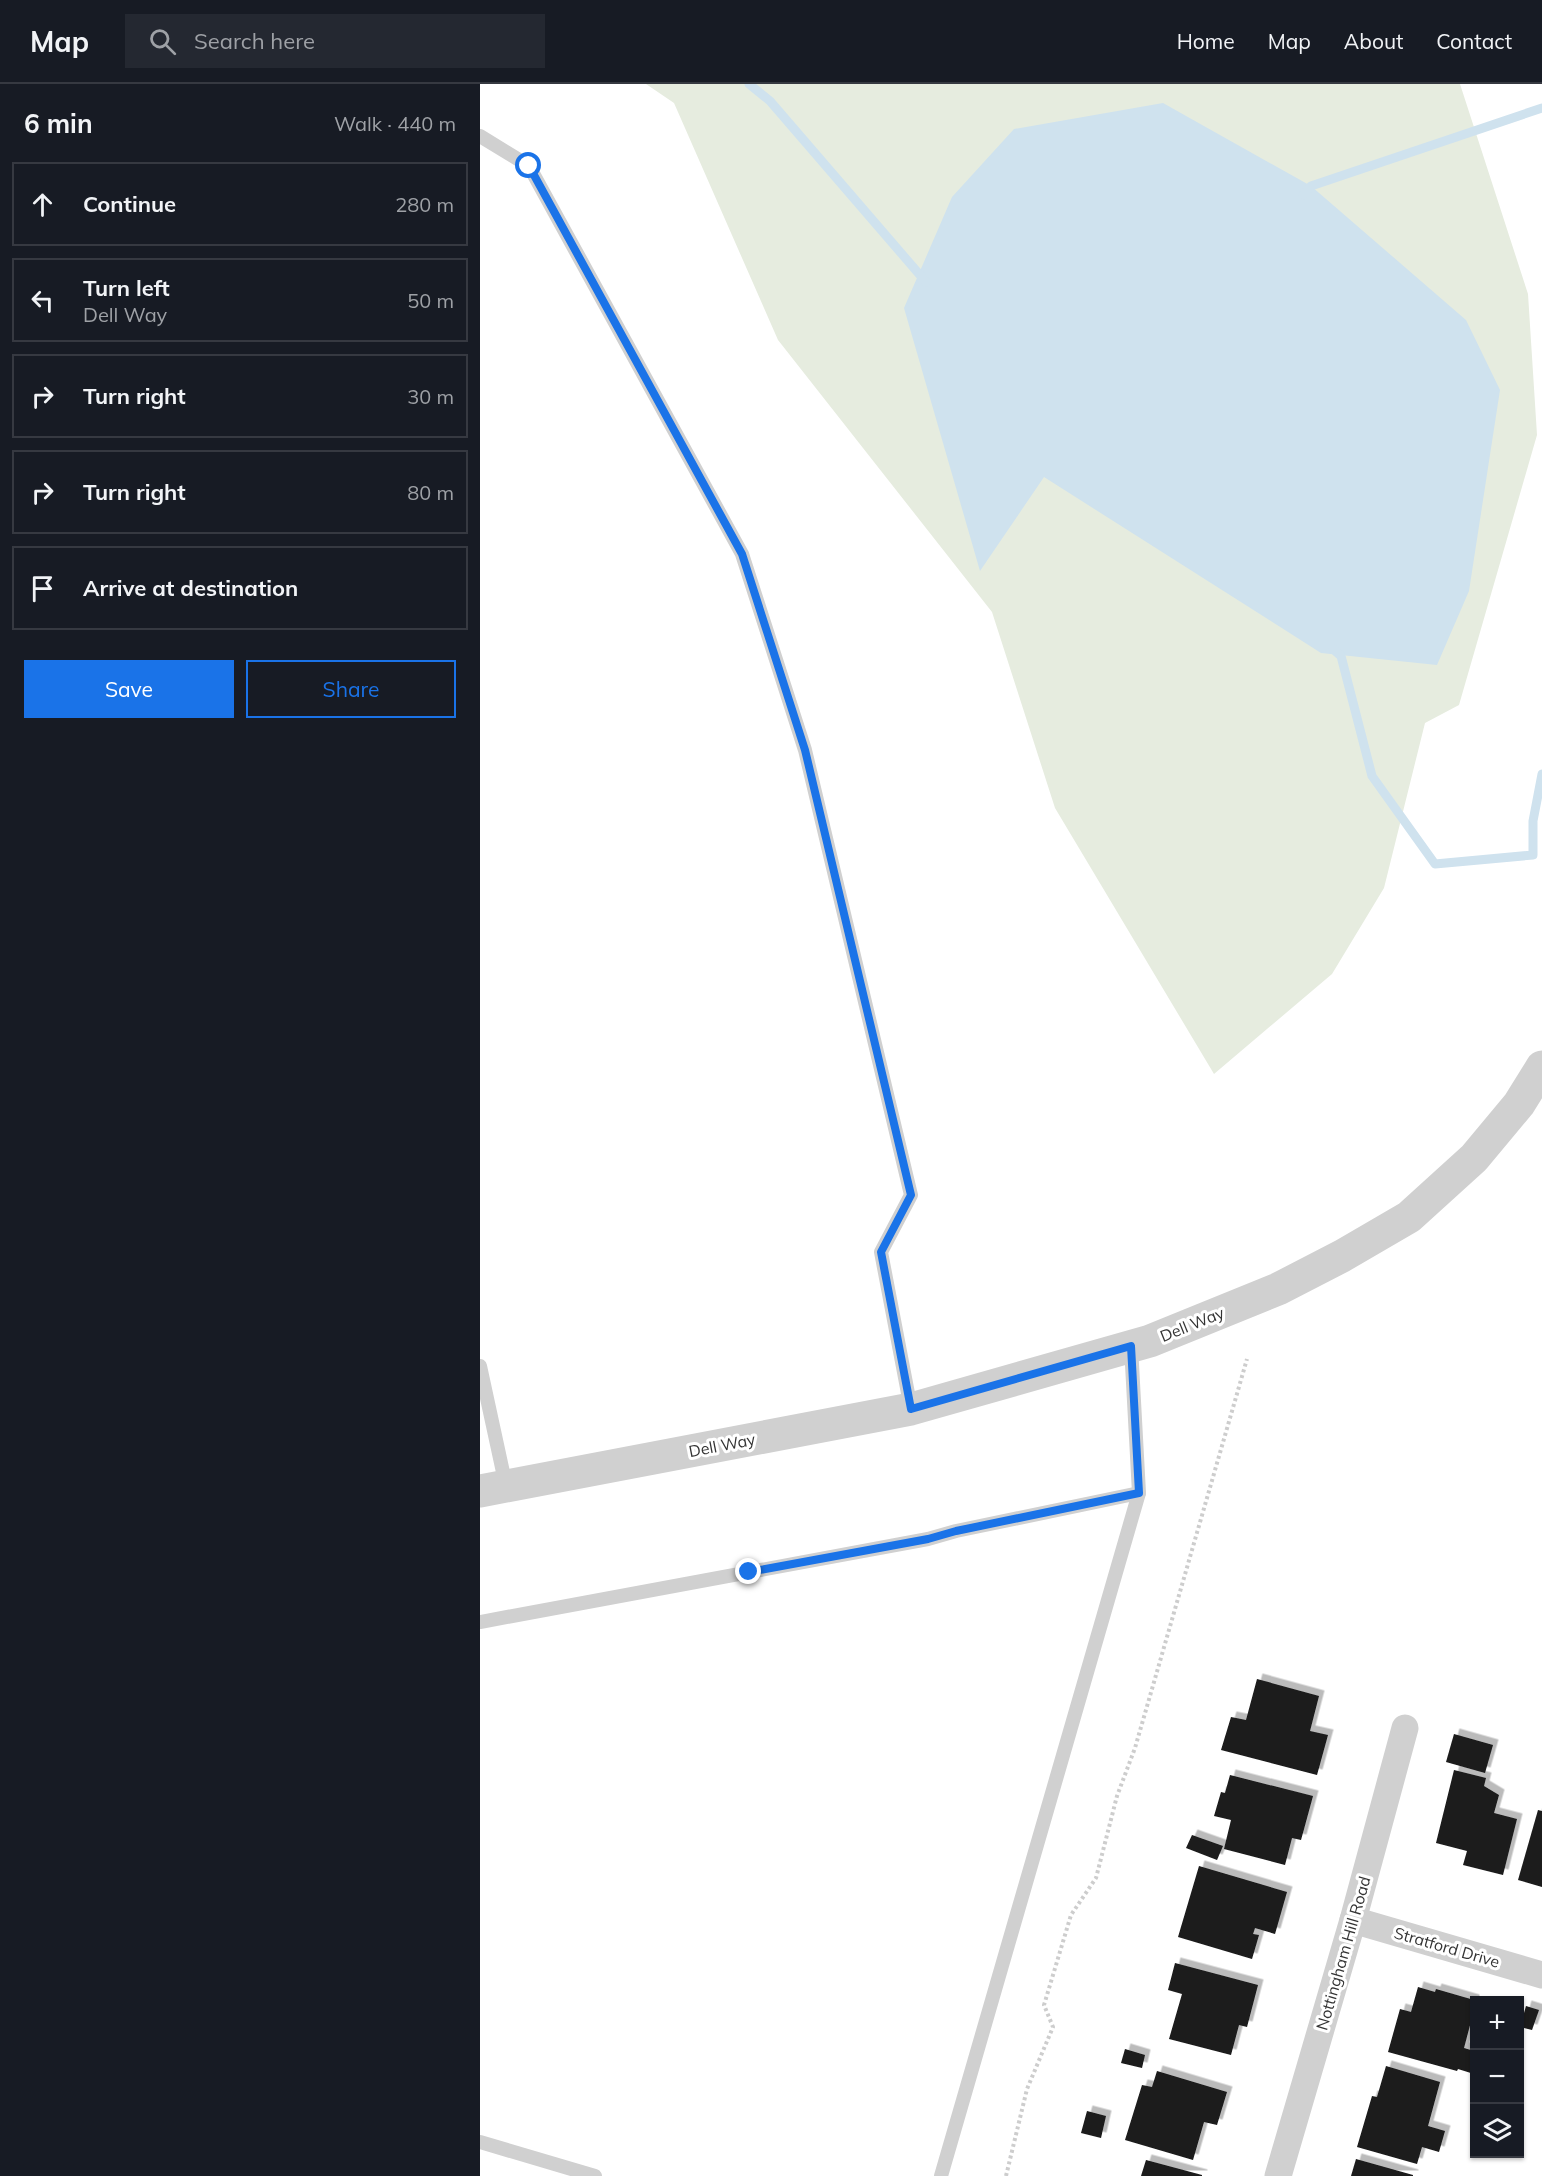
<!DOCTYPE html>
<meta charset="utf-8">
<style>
:root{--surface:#171b24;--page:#242831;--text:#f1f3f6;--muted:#9ea1a6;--line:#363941;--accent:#1a73e8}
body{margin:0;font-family:Mulish,sans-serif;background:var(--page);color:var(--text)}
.controls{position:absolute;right:18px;bottom:18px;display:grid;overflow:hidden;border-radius:0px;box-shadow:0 2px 4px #0004}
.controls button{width:54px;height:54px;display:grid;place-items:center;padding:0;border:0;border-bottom:2px solid var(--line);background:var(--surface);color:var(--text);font:30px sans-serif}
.stop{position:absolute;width:18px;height:18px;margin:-14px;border:4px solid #1a73e8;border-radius:50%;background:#fff}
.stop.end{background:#1a73e8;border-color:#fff;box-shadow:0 2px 6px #0008}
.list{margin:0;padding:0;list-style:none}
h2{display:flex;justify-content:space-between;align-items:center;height:78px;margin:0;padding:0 24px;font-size:26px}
h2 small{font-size:20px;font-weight:400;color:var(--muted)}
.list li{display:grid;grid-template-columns:39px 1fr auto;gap:18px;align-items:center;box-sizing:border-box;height:84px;margin:0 12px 12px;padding:0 12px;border:2px solid var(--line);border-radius:0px}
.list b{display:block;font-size:22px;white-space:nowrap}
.list p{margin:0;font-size:20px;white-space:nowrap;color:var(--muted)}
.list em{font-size:20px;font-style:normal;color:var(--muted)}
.actions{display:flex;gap:12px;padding:18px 24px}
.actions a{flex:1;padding:14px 0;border:2px solid var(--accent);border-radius:0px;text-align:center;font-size:21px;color:var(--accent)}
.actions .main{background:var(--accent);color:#fff}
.icon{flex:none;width:33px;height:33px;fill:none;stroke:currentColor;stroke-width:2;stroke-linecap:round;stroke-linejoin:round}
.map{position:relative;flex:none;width:1062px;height:2092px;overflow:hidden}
header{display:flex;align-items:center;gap:36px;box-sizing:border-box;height:84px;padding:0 30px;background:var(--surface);border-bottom:2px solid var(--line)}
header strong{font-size:28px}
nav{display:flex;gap:33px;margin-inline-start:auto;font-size:21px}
.search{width:420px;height:54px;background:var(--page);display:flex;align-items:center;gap:15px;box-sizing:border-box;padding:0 21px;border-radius:0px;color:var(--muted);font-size:22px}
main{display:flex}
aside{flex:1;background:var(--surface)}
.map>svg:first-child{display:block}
</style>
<header>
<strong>Map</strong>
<div class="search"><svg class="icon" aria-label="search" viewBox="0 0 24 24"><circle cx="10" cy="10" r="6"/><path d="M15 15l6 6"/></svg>Search here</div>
<nav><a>Home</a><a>Map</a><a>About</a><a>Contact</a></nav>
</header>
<main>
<aside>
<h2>6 min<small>Walk · 440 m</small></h2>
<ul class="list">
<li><svg class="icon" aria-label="ahead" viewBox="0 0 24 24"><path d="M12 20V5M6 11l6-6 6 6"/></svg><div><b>Continue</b></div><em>280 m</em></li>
<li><svg class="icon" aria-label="left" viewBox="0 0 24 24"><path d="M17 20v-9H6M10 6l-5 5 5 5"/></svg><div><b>Turn left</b><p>Dell Way</p></div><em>50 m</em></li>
<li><svg class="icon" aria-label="right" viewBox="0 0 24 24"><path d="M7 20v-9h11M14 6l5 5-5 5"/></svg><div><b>Turn right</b></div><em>30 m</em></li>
<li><svg class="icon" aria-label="right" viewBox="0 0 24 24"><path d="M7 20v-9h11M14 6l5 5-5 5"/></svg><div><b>Turn right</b></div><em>80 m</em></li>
<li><svg class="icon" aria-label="arrive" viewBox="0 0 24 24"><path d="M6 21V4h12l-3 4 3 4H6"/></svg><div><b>Arrive at destination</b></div></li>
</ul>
<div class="actions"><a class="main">Save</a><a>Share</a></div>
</aside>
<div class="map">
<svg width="1062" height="2092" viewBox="0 0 1062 2092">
<defs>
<filter id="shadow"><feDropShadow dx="5.5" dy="-5.5" stdDeviation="0" flood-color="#0004"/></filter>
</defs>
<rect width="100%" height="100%" fill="#fff"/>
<!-- green -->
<polygon fill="#e6ecdf" points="166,0 980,0 1048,210 1057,351 979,621 945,639 904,804 852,890 734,990 575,724 512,528 298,256 194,19"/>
<!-- water -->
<polygon fill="#cfe2ee" points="683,19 831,102 986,236 1020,306 989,507 957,581 841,569 564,393 500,487 424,224 472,113 534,45"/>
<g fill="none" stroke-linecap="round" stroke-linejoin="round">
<!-- stream -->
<g stroke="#cfe2ee" stroke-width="9">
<polyline points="269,0 290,17 446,198"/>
<polyline points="823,111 831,102 1062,24"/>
<polyline points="853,565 861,572 892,692 955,780 1053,771 1053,737 1062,690"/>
</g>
</g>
<!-- building -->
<g fill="#1a1a1a" filter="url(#shadow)">
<polygon points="777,1595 839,1612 830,1647 848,1651 837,1691 741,1666 751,1633 766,1636"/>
<polygon points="974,1650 1013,1661 1005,1689 966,1678"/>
<polygon points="974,1686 1006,1694 1004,1702 1019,1711 1014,1729 1037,1735 1023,1791 983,1781 987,1767 956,1759"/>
<polygon points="750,1691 833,1712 821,1756 812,1754 805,1781 744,1765 751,1736 734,1732 741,1708 745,1709"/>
<polygon points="1058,1726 1062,1727 1062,1803 1038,1796"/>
<polygon points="712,1751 743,1762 737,1776 706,1764"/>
<polygon points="719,1782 807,1808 795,1850 775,1844 773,1850 779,1851 772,1875 698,1853"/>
<polygon points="695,1879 778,1901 767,1943 759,1941 751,1971 689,1955 702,1910 688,1906"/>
<polygon points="938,1903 955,1908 956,1905 994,1916 994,1926 984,1964 994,1967 994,1990 978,1985 977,1987 908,1968 920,1925 931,1928"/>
<polygon points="1046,1922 1059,1926 1052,1946 1040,1943"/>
<polygon points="645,1965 665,1971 662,1984 641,1979"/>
<polygon points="906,1982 960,1998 948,2042 965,2047 959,2068 942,2063 937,2080 877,2063 892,2012 897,2013"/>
<polygon points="677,1987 747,2008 737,2041 724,2038 713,2076 645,2056 662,2001 672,2003"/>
<polygon points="607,2027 626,2032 621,2054 601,2049"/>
<polygon points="876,2075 933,2091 933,2092 871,2092"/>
<polygon points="666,2076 722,2091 722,2092 661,2092"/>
</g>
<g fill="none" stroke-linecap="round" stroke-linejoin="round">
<!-- path -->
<polyline stroke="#cdcdcd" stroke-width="4" stroke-dasharray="3 3" stroke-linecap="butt" points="526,2092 547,2005 573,1943 564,1921 591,1831 616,1794 637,1712 655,1664 767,1275"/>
<!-- service -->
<g stroke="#d0d0d0" stroke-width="14">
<polyline points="0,52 49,82 262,470 325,666 431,1111 401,1168 431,1325"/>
<polyline points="651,1262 659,1409"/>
<polyline points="0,1282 26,1402"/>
<polyline points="0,1538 448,1455 476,1447 659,1409 461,2092"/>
<polyline points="0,2058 115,2092"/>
</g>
<!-- minor -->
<g stroke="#d0d0d0" stroke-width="27">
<polyline points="873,1836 1062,1891"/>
<polyline points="798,2092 873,1836 925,1644"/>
</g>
<!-- tertiary -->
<polyline stroke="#d0d0d0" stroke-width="33" points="0,1407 431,1325 670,1257 798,1205 862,1172 929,1133 994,1074 1039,1020 1062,983"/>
</g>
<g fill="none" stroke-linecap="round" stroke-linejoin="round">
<!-- route -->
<polyline stroke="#1a73e8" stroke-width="8" points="49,82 262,470 325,666 431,1111 401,1168 431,1325 651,1262 659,1409 476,1447 448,1455 269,1488"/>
</g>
<g text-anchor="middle" stroke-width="6" stroke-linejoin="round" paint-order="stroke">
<!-- street labels -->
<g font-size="16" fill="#333" stroke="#fff">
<text transform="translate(712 1240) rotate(-22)" y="6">Dell Way</text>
<text transform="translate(242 1361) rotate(-11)" y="6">Dell Way</text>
<text transform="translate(967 1863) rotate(16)" y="6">Stratford Drive</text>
<text transform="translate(863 1869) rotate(-74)" y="6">Nottingham Hill Road</text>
</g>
</g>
</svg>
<div class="controls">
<button>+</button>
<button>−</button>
<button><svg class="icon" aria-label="layers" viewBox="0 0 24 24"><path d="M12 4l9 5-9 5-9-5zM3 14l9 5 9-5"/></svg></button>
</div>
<div class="stop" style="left:49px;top:82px"></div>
<div class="stop end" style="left:269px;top:1488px"></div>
</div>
</main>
